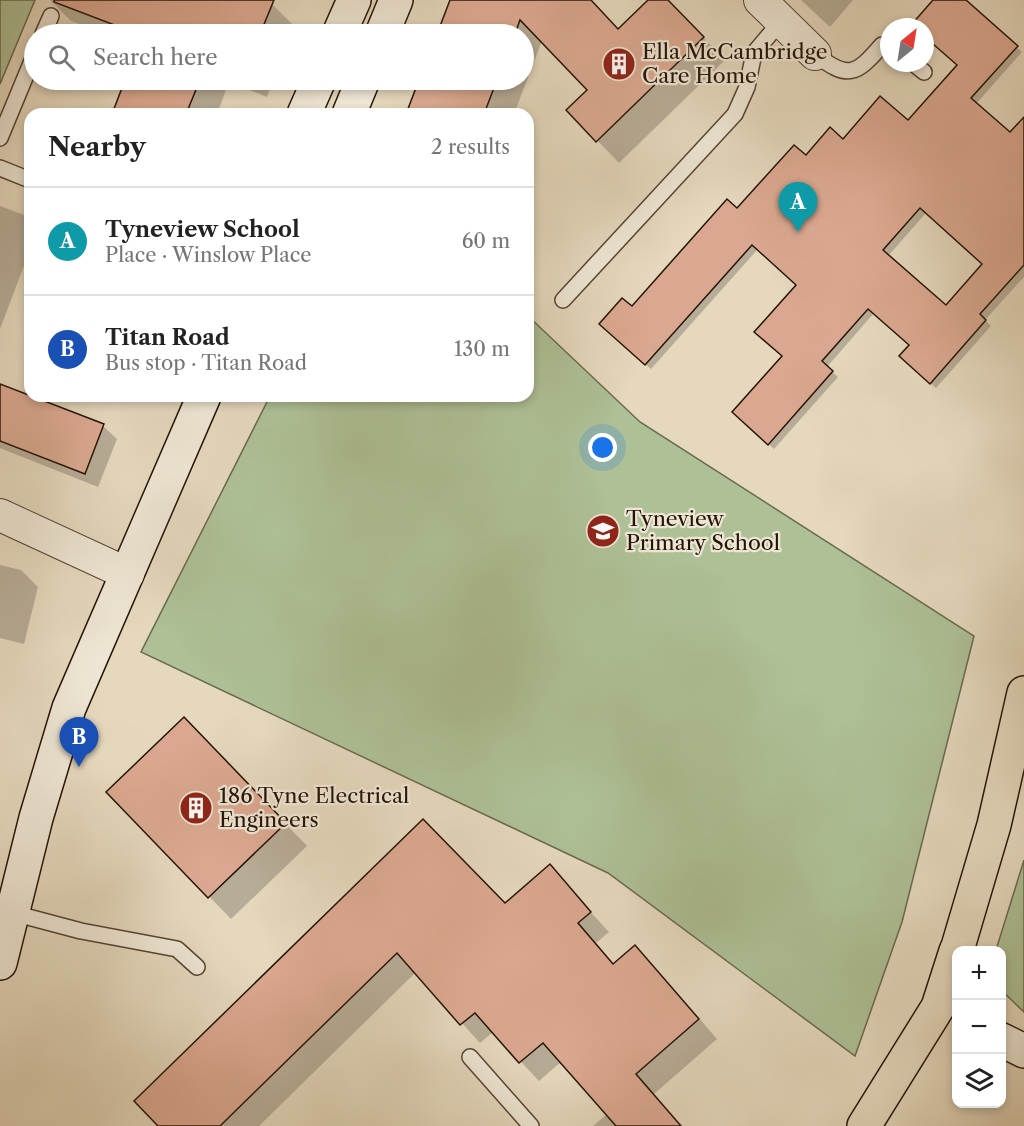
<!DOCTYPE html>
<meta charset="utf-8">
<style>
:root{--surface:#fff;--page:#f6f6f6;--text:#222;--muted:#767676;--line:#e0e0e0;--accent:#b45309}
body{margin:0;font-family:"Libre Caslon Text",serif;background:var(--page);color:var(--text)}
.controls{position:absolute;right:18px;bottom:18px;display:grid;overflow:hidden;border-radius:12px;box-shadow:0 3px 9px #0003}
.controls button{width:54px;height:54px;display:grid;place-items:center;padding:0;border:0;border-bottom:2px solid var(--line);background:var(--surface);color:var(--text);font:30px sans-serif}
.compass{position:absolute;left:880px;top:18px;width:54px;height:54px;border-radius:50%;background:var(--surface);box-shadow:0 3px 9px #0003;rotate:30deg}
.you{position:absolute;left:603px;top:448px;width:21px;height:21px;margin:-15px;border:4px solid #fff;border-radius:50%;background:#1a73e8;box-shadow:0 0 0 9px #1a73e833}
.badge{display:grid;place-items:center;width:39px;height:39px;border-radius:50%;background:var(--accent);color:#fff;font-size:20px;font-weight:700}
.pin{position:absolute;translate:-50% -50px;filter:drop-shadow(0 2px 3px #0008)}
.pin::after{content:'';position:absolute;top:32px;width:21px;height:18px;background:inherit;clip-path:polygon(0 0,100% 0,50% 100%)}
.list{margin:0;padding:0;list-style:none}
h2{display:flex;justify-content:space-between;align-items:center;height:78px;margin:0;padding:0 24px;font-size:26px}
h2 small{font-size:20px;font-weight:400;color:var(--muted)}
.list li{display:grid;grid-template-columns:39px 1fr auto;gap:18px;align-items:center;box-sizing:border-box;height:108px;padding:0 24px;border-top:2px solid var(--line)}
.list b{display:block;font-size:22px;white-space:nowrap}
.list p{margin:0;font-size:20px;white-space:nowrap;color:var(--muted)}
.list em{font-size:20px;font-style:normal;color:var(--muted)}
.icon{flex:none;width:33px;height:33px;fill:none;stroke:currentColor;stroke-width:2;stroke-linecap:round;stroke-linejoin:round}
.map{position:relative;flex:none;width:1024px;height:1126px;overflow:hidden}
.search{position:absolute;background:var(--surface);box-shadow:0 3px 9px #0003;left:24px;top:24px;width:510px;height:66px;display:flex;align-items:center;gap:15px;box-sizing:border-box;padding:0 21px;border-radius:33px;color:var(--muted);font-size:22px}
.panel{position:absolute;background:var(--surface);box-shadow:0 3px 9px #0003;left:24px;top:108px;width:510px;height:294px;border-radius:18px}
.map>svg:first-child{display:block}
</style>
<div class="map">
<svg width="1024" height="1126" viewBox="0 0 1024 1126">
<rect width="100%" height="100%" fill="#e5d8bd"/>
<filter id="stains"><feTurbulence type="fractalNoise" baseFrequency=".00333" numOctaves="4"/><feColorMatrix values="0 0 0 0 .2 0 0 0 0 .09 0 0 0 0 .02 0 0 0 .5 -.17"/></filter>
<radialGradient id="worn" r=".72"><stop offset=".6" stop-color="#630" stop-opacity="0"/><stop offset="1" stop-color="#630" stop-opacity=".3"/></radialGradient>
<!-- green -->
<g fill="#aec096" stroke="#6a6a4f" stroke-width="1.5">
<polygon points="0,0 35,0 0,84"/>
<polygon points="528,316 640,422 974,636 902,922 855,1056 608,873 141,652 270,396 528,396"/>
<polygon points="1024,860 1024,1012 1002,991 1002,950 996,950"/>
</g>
<!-- shadow -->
<g fill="#0003" fill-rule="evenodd">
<polygon points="50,0 261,0 272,4 294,26 291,34 106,34 71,21"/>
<polygon points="452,0 589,0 619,30 650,0 667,0 725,60 619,163 568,110 589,90 542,41 514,114 407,114 421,80 524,80 524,34 438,34"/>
<polygon points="801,0 853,0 830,27"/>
<path d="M935 0H964L1022 52 976 104 1010 134 1024 119V277L985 320 991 326 936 388 907 362 911 345 874 313 827 367 838 377 774 449 739 417 784 356 798 285 758 249 651 369 606 329 632 308 737 210 806 157 843 141 908 122 959 66 925 36V27H916ZM926 213 984 264 946 307 888 256Z"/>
<polygon points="127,80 273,80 267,97 229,82 217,114 114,114"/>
<polygon points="0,206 24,215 30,221 30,250 0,329"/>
<polygon points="0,386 103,426 117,439 98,487 0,448"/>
<polygon points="0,565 21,570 38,587 24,644 0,638"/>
<polygon points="206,741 307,846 231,919 108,792"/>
<polygon points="422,821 505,905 549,867 609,932 596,943 614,964 635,947 654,966 717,1039 654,1094 682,1126 593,1126 607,1114 561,1062 539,1081 493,1032 480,1043 416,972 259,1126 160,1126"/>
</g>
<!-- building -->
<g fill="#daa890" stroke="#251408" stroke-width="1.5" fill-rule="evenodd">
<polygon points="54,0 274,0 260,34 138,34 54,2"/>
<polygon points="450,0 591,0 618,29 648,0 668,0 704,37 596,142 566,110 587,90 520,20 515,34 437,34"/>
<path d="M933 0H966L1018 46 971 98 1010 132 1024 117V265L980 314 986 320 930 384 899 356 909 345 868 309 822 361 833 371 768 445 732 412 782 356 754 332 796 285 752 245 645 365 599 324 622 298 632 306 727 199 737 208 794 145 806 155 830 127 843 139 880 96 908 120 957 65 925 37V27H914L911 25ZM920 208 982 264 946 305 883 250Z"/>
<polygon points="125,80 200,80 186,114 112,114"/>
<polygon points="419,80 497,80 484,114 406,114"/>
<polygon points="0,384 104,424 85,474 0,441"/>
<polygon points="184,717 286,823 208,898 106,792"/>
<polygon points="423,819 505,903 550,864 591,912 578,923 613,964 635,945 699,1019 636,1074 681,1126 616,1126 543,1043 519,1063 475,1013 460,1025 397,953 220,1126 158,1126 134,1101"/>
</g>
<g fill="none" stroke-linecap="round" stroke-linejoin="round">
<!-- lane casing -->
<g stroke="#554535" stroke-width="18">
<g id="lane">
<polyline points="43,34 51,16"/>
<path d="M815 54C848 80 856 75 882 45L889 47"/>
<polyline points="913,63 924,72"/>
<polyline points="0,138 34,56"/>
<polyline points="0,168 30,180"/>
<polyline points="563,300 735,114 747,87 754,53 781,21"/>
<polyline points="13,913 81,931 177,949 197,967"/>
<polyline points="470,1057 531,1126"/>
</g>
</g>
<!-- street casing -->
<g stroke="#554535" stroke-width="34">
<g id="street">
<polyline points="760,0 815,54"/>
<polyline points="0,515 128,574"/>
</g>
</g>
<!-- secondary casing -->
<g stroke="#251408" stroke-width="36">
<g id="secondary">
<polyline points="339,34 354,0"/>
<polyline points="382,34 396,0"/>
<polyline points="304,114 319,80"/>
<polyline points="349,114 363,80"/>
<polyline points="0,963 36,818 69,708 204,396"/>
<polyline points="1002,1040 1024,1051"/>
</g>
</g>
<!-- primary casing -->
<g stroke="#251408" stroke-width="36">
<g id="primary">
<polyline points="957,950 994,825 1024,693"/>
<polyline points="864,1126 938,1007 956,951"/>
</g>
</g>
<!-- lane -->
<use href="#lane" stroke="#eee6d4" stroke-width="15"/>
<!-- street -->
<use href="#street" stroke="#eee6d4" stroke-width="32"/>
<!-- secondary -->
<use href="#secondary" stroke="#eee6d4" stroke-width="33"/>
<!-- primary -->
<use href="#primary" stroke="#e5d8bd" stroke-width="33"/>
</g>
<!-- icons -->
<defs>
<g id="building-disc" transform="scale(1.725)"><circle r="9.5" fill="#8f2418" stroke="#eee6d4"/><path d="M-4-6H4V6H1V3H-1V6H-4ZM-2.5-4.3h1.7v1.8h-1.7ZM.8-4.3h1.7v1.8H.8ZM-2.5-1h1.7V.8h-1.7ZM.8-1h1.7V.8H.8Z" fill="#fff"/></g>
<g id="school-disc" transform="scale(1.725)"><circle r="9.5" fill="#8f2418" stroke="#eee6d4"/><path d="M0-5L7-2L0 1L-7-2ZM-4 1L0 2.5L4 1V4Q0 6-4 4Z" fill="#fff"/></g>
</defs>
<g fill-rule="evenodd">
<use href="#building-disc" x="619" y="64"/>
<use href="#school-disc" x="603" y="531"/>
<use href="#building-disc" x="196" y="808"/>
</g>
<g text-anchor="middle" stroke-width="4.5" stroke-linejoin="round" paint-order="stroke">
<!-- poi labels -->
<g font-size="21" fill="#251408" stroke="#eee6d4" text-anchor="start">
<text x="642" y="59">Ella McCambridge<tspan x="642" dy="24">Care Home</tspan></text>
<text x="626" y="526">Tyneview<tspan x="626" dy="24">Primary School</tspan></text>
<text x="219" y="803">186 Tyne Electrical<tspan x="219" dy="24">Engineers</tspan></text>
</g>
</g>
<rect width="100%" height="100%" filter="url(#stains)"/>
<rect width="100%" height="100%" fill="url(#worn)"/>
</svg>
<div class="controls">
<button>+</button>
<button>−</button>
<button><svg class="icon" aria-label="layers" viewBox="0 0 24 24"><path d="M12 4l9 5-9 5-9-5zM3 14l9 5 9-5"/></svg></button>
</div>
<svg class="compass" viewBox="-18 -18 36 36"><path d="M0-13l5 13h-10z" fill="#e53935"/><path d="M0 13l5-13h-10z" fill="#767676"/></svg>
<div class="you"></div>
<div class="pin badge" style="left:798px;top:232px;background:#0f9aa8">A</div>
<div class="pin badge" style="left:79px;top:767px;background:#1a4fb4">B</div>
<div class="search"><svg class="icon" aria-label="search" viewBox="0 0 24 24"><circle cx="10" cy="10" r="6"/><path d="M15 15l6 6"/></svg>Search here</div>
<section class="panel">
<h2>Nearby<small>2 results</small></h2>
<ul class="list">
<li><span class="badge" style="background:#0f9aa8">A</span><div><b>Tyneview School</b><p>Place · Winslow Place</p></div><em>60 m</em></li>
<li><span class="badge" style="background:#1a4fb4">B</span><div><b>Titan Road</b><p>Bus stop · Titan Road</p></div><em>130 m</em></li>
</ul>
</section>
</div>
